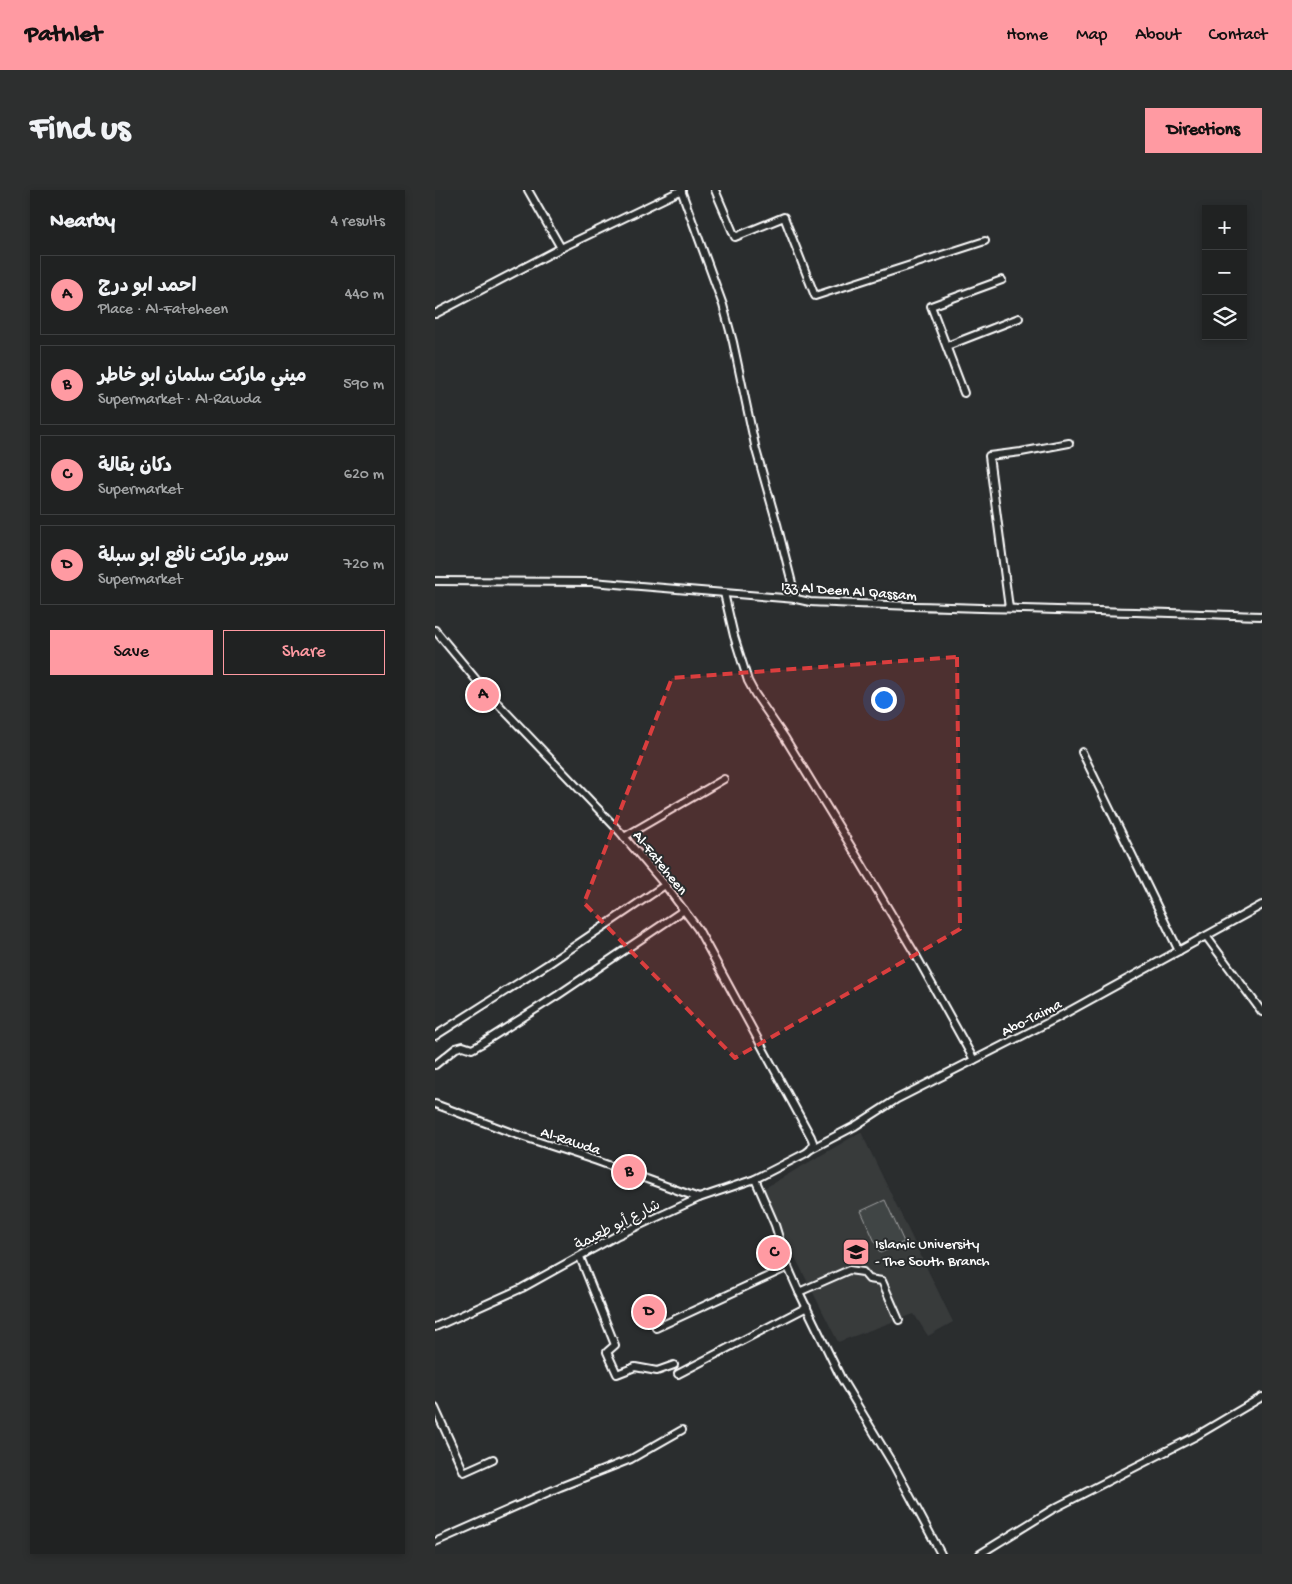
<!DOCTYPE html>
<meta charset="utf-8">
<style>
:root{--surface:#202222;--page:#2d2f2f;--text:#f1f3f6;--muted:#a2a4a5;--line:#3d3f40;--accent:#ff9aa2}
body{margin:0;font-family:"Gochi Hand","Playpen Sans Arabic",sans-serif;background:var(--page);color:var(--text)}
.controls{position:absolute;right:15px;top:15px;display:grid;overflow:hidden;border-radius:0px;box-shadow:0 2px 8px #0003}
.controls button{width:45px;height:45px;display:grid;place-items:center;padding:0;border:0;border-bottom:1px solid var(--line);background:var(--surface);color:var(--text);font:25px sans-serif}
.you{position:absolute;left:448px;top:509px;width:18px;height:18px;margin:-12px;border:4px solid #fff;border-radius:50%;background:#1a73e8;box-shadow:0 0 0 8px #1a73e833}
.badge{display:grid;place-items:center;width:32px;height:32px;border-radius:50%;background:var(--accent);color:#111;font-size:16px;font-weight:700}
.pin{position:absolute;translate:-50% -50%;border:2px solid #fff;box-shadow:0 1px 5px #0006}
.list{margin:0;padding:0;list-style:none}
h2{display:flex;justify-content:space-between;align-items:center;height:65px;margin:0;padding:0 20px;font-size:21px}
h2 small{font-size:16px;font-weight:400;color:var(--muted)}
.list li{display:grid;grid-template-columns:32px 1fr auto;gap:15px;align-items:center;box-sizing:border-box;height:80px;margin:0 10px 10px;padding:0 10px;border:1px solid var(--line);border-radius:0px}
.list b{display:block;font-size:19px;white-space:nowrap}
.list p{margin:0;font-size:16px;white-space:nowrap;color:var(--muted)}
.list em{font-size:16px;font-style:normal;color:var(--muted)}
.actions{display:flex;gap:10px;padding:15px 20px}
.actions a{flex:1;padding:11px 0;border:1px solid var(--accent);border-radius:0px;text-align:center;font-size:18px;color:var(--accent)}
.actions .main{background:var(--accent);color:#111}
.icon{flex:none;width:28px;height:28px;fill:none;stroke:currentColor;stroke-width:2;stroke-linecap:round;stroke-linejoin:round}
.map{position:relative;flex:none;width:827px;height:1364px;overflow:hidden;border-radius:0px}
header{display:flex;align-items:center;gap:30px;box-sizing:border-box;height:70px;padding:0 25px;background:var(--accent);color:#111}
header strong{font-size:24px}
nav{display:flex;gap:28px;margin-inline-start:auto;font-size:18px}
.intro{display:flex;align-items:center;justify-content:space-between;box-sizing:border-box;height:120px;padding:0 30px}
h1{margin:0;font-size:35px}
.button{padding:12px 22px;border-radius:0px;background:var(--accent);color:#111;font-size:18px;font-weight:700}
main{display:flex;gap:30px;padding:0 30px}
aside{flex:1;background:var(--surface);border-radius:0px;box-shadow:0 2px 8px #0003}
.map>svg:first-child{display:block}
</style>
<header>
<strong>Pathlet</strong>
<nav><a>Home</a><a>Map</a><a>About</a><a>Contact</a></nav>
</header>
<div class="intro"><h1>Find us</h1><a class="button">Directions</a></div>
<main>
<aside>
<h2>Nearby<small>4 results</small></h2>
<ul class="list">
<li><span class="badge">A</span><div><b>احمد ابو درج</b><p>Place · Al-Fateheen</p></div><em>440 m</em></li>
<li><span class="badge">B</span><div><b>ميني ماركت سلمان ابو خاطر</b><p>Supermarket · Al-Rawda</p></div><em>590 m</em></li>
<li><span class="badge">C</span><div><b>دكان بقالة</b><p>Supermarket</p></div><em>620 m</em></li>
<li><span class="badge">D</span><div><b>سوبر ماركت نافع ابو سبلة</b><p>Supermarket</p></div><em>720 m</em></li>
</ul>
<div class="actions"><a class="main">Save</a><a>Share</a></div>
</aside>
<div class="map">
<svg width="827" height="1364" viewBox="0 0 827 1364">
<rect width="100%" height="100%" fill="#2a2d2e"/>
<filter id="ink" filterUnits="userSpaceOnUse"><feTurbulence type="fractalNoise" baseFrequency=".02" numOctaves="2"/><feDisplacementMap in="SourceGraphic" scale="10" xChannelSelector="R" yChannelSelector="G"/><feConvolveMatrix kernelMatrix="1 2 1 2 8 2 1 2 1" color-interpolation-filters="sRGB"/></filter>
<g filter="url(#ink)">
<!-- built -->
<polygon fill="#373a3b" points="426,942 518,1132 493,1146 479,1124 403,1152 326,1000"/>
<!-- green -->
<polygon fill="#414445" stroke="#a0a2a2" points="450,1010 469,1052 445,1063 426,1021"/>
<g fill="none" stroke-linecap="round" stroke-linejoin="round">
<!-- minor casing -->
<g stroke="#fff" stroke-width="10">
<g id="minor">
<polyline points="93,0 126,58"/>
<polyline points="246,0 288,115 298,152 321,260 342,334 361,409"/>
<polyline points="280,0 300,47 349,27 380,106 550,51"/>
<polyline points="0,124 126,58 247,0"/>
<polyline points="512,156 584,128"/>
<polyline points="529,203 496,116 567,90"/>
<path d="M0 391 157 392 361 409 375 412C525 419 676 420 827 426"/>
<polyline points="289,403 299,446 313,491 320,504 350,548 420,663 479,762 539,870"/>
<polyline points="574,418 554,266 586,262 634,253"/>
<polyline points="0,440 48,498 185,642 230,695 263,739 376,947 378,952 376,959"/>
<polyline points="647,562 744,761"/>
<polyline points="189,647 289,589"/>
<polyline points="771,746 827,822"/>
<polyline points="0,846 113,774 230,695"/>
<polyline points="0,875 21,858 28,856 37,859 46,854 123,805 249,720"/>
<polyline points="0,914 80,944 162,971 264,1008"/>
<polyline points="320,989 340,1035 353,1077 364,1102 406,1188 459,1276 506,1364"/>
<polyline points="145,1067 180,1155 172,1162 182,1184 200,1177 222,1181 239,1175"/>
<polyline points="364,1102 414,1080 428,1082 434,1089 447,1091 464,1130"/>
<polyline points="0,1137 87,1098 181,1046 264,1008 320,989 371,963 376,959 420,936 462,909 620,829 827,715"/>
<polyline points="221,1138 353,1077"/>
<polyline points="243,1184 372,1117"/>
<polyline points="0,1218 29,1282 58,1269"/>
<polyline points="0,1352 125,1297 196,1269 247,1240"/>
<polyline points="545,1364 618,1319 761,1246 827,1207"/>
</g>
</g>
<!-- minor -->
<use href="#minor" stroke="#2a2d2e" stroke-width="6"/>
</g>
</g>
<!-- marked area -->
<path fill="#da3e3e" fill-opacity="0.2" stroke="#da3e3e" stroke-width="4" stroke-dasharray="10 6" stroke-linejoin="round" d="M522 467 525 739 300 868 149 713 237 488Z"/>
<!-- icons -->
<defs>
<g id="university-square" transform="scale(1.4375)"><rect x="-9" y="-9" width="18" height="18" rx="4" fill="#ff9aa2" stroke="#2a2d2e"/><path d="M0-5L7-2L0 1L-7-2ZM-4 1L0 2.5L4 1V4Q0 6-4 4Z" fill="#111"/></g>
</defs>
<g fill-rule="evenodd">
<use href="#university-square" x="421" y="1062"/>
</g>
<g text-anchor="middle" stroke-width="4" stroke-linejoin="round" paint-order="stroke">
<!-- street labels -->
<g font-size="15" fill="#fff" stroke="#2a2d2e">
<text transform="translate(414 400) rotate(4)" y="5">Izz Al Deen Al Qassam</text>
<text transform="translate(226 672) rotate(51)" y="5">Al-Fateheen</text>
<text transform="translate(596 827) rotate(-27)" y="5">Abo-Taima</text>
<text transform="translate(136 950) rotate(18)" y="5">Al-Rawda</text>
<text transform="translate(182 1034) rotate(-27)" y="5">شارع أبو طعيمة</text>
</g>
<!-- poi labels -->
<g font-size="15" fill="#fff" stroke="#2a2d2e" text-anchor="start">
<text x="440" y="1058">Islamic University<tspan x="440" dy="17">- The South Branch</tspan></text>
</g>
</g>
</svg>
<div class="controls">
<button>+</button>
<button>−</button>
<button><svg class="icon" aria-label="layers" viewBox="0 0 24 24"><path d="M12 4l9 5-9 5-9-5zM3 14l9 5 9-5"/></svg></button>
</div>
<div class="you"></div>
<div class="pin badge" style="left:48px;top:505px">A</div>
<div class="pin badge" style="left:194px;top:982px">B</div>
<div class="pin badge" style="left:339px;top:1063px">C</div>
<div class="pin badge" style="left:214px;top:1122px">D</div>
</div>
</main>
